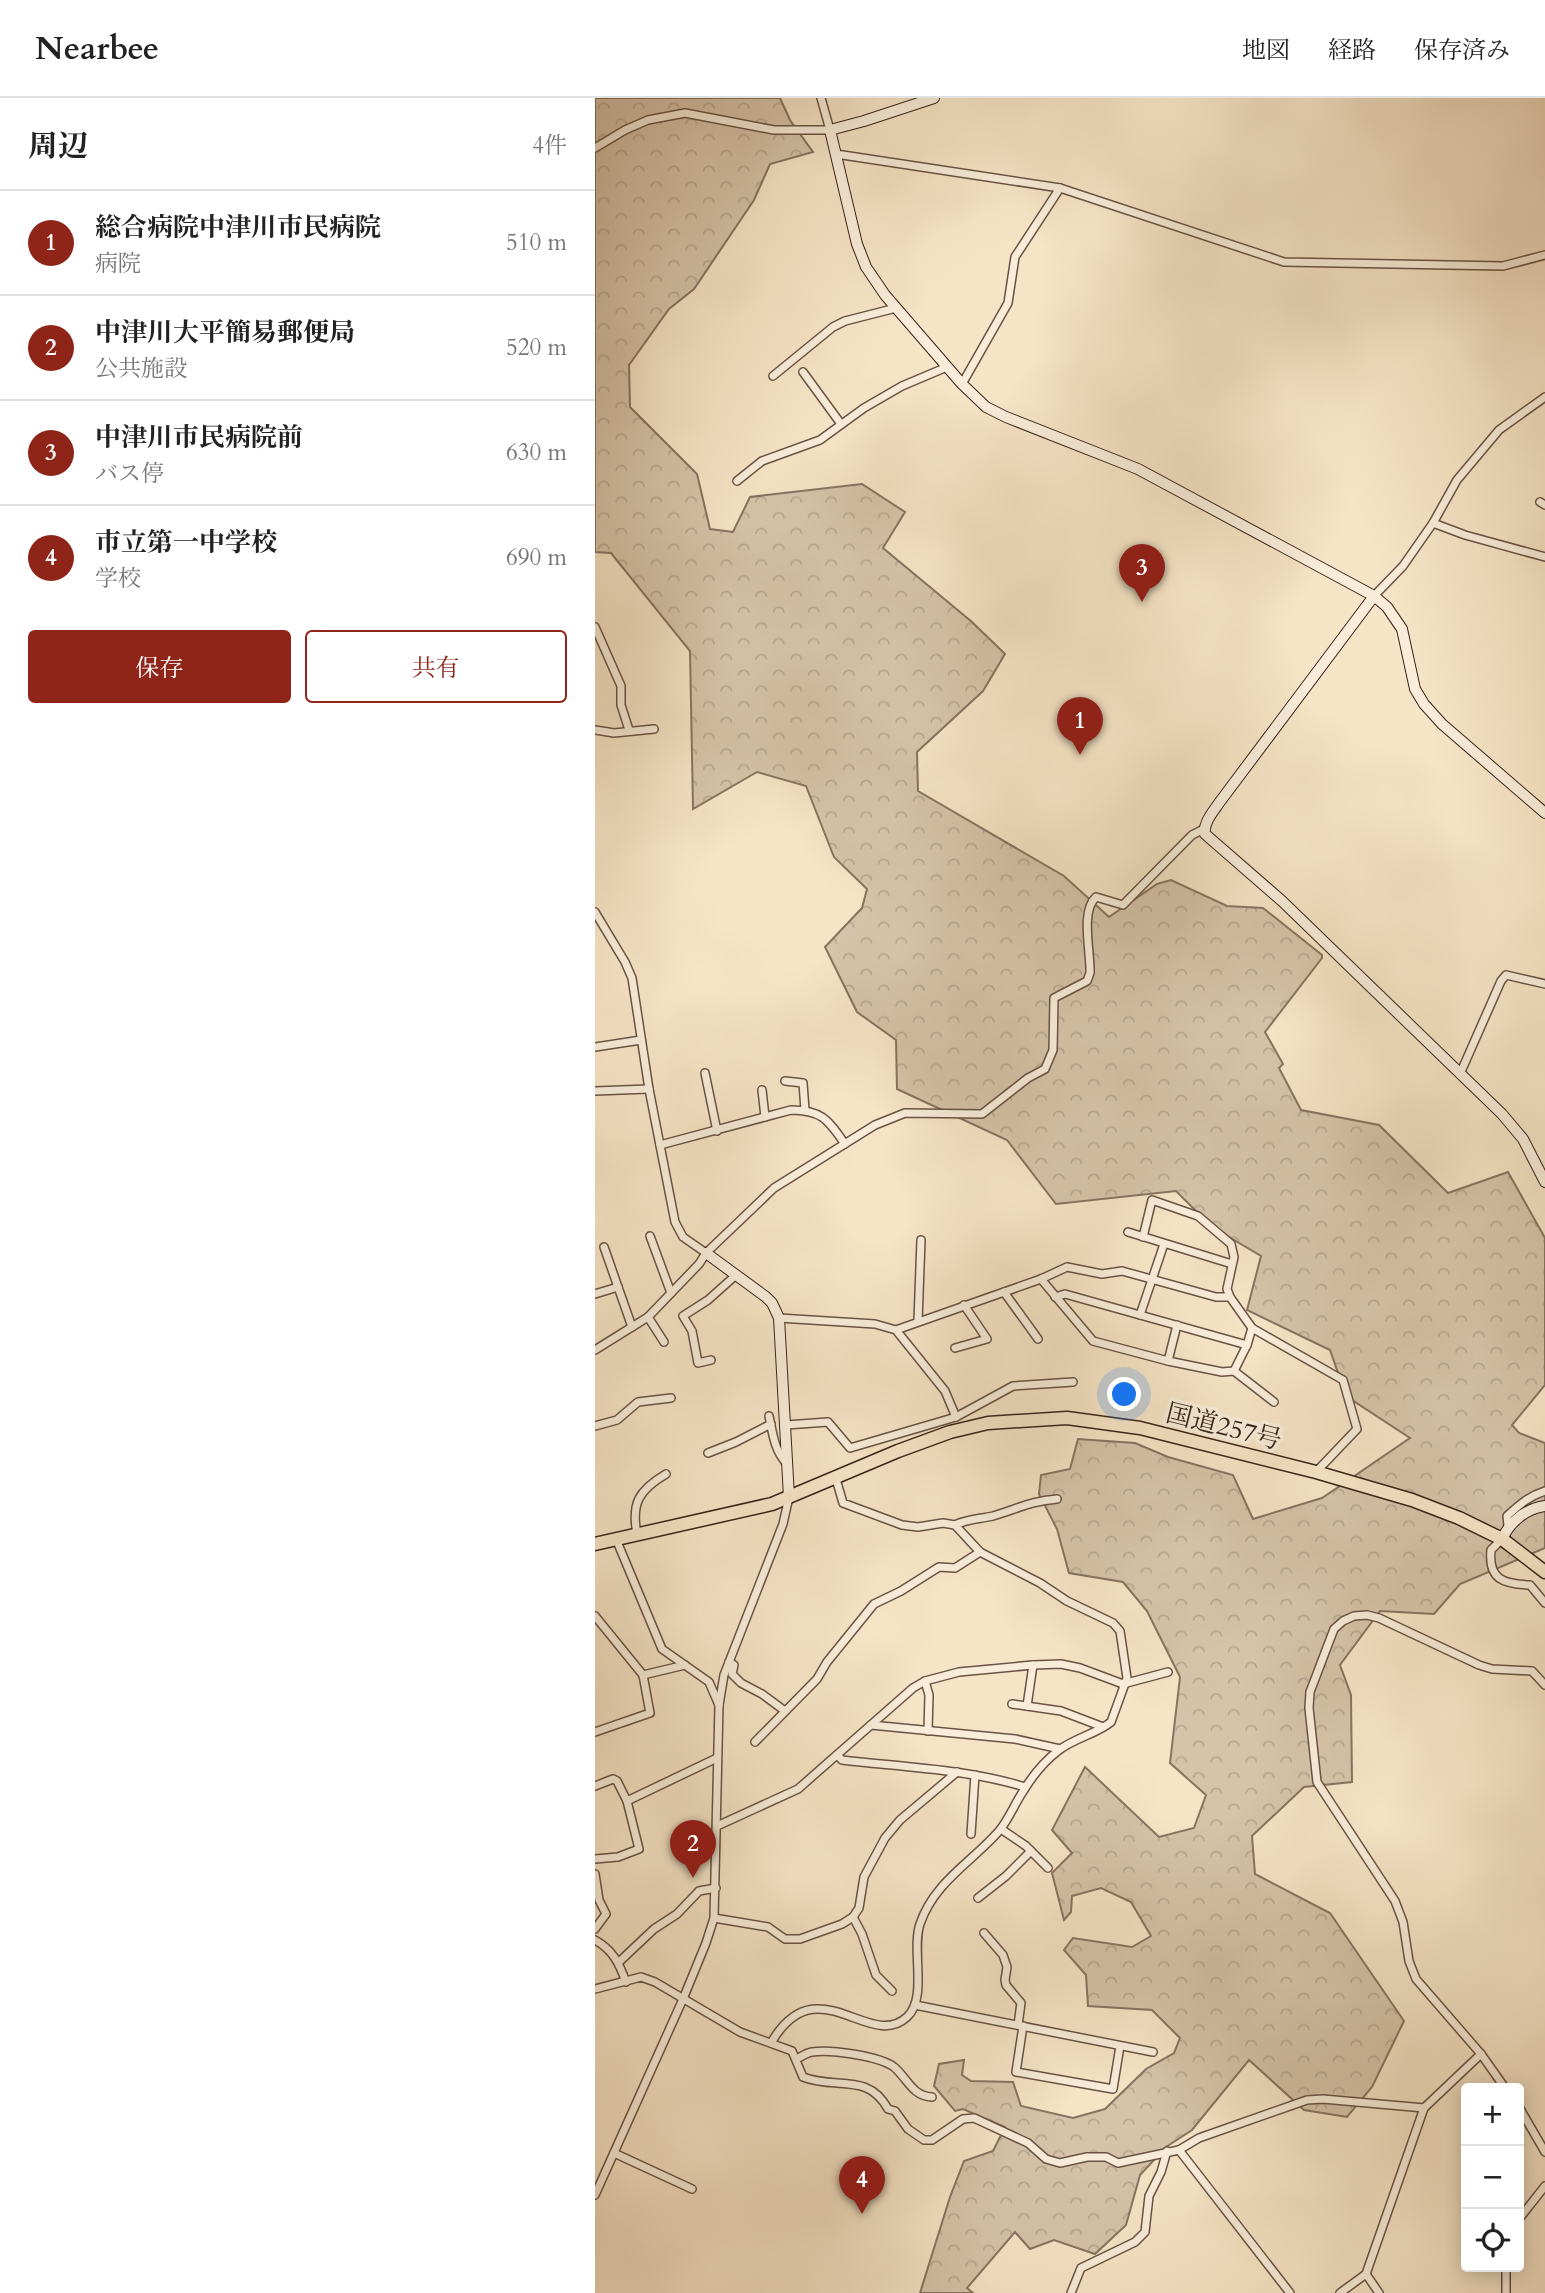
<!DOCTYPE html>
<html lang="ja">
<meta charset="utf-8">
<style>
:root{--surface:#fff;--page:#f2f2f2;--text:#222;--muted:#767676;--line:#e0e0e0;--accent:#8f2418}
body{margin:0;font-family:Cardo,"Noto Serif JP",serif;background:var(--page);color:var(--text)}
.controls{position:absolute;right:21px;bottom:21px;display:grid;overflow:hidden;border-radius:7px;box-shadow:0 4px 18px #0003}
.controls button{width:63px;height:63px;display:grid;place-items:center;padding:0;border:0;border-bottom:2px solid var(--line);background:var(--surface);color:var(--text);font:35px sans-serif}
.you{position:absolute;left:530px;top:1297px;width:24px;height:24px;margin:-18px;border:5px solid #fff;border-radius:50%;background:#1a73e8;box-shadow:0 0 0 10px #1a73e833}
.badge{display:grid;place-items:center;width:46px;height:46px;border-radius:50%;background:var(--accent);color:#fff;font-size:23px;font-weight:700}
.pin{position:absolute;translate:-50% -58px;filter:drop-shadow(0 2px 4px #0008)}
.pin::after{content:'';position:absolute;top:37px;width:24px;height:21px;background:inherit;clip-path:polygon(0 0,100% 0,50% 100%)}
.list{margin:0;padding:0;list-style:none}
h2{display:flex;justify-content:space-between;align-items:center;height:91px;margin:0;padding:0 28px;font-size:30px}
h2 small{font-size:23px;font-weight:400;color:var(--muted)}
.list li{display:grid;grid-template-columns:46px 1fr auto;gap:21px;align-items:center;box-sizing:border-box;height:105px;padding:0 28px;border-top:2px solid var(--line)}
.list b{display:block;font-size:26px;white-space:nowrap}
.list p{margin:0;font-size:23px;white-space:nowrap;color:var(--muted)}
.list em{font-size:23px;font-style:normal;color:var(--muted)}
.actions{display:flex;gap:14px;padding:21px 28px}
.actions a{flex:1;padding:16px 0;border:2px solid var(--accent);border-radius:7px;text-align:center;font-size:24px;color:var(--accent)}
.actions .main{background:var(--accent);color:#fff}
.icon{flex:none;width:38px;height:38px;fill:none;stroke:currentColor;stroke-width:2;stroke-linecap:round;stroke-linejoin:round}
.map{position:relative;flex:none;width:950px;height:2195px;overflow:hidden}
header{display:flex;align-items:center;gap:42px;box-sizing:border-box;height:98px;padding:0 35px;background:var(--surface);border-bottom:2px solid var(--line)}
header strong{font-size:33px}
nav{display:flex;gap:38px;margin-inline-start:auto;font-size:24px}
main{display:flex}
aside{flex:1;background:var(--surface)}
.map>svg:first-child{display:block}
</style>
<header>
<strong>Nearbee</strong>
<nav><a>地図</a><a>経路</a><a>保存済み</a></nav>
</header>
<main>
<aside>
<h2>周辺<small>4件</small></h2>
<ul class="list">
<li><span class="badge">1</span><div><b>総合病院中津川市民病院</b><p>病院</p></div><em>510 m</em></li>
<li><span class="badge">2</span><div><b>中津川大平簡易郵便局</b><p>公共施設</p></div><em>520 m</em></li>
<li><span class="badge">3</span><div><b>中津川市民病院前</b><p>バス停</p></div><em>630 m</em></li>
<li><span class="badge">4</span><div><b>市立第一中学校</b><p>学校</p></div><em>690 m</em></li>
</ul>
<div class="actions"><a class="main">保存</a><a>共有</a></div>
</aside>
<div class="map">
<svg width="950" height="2195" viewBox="0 0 950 2195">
<defs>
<pattern id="forest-crowns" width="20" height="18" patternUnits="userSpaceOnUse" patternTransform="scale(1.75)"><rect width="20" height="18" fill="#d6c3a9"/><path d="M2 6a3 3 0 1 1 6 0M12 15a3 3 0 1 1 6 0" fill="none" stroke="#b8a791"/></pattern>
</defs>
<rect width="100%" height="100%" fill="#f6e4c6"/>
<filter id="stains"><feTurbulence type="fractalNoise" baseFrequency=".00286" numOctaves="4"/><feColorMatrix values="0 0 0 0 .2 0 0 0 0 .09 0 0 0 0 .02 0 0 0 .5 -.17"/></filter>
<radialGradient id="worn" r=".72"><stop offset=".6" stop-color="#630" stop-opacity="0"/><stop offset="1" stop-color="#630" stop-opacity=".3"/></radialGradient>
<!-- forest -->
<polygon fill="url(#forest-crowns)" stroke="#887361" stroke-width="2" points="0,0 185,0 195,22 218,54 175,66 159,102 99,191 74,211 34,267 35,309 102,376 115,431 138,434 155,399 267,386 310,414 288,450 377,524 410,556 388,593 322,654 323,693 469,778 514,819 562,786 576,782 632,808 668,810 727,857 727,860 670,934 688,966 684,970 706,1012 784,1027 853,1095 913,1074 950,1140 950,1287 917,1327 924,1335 950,1345 950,1450 865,1486 839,1516 785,1513 745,1567 756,1597 757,1684 709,1689 657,1738 660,1776 735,1815 809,1923 777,1989 752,2019 709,2012 654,1962 597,2032 571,2049 545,2077 531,2127 500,2156 459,2142 435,2151 420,2134 372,2190 378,2195 325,2195 355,2099 369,2063 398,2053 410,2029 368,2011 360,2013 339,1988 344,1966 369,1962 367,1977 376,1983 418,1984 426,2008 478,2020 510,2011 551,1971 579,1955 585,1940 557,1912 493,1908 491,1877 469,1852 478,1840 537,1849 556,1838 536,1804 506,1790 477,1798 476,1814 469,1822 457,1775 477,1755 457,1732 490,1669 564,1739 599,1730 611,1697 575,1665 585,1579 552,1513 528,1484 474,1475 462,1431 444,1396 446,1377 475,1371 483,1341 540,1345 573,1359 638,1377 658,1421 727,1400 815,1340 751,1298 735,1252 652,1212 666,1158 617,1129 581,1093 461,1106 412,1042 302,991 301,942 262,914 230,849 267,810 272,791 239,759 211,688 162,674 98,711 95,553 16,455 0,454"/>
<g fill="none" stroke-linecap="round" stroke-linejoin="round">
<!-- street casing -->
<g stroke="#695344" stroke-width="10">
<g id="street">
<polyline points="0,50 30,32 53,22 90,15 179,32 235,32 226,0"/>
<polyline points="241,56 465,90 689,164 908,168 950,157"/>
<polyline points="208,274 246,326"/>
<polyline points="178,278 238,229 250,223 301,210"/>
<polyline points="367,286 413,205 420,159 465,90"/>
<polyline points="142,383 167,363 225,342 269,310 307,288 352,269"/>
<polyline points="945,404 950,407"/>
<polyline points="838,425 870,437 950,459"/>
<polyline points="779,498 808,468 838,425 862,382 904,332 950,299"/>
<polyline points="0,529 26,588 26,607 34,632"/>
<polyline points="0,632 19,635 59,631"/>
<polyline points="0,814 30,864 37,880 54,991 80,1124 88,1139 111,1155"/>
<polyline points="0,949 46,942"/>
<polyline points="110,975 122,1033"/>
<polyline points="865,976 906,883 911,877 950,886"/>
<polyline points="190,983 208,985 210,1012"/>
<polyline points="167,992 170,1019"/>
<polyline points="0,993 54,991"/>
<path d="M65 1047 196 1012C227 1012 233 1022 250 1046"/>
<polyline points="533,1134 637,1166"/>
<polyline points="55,1138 76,1195"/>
<polyline points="548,1139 557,1102 603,1118 636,1146 639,1159 632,1191 635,1199 657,1230 748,1282 762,1331 721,1374"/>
<polyline points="9,1149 37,1229"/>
<polyline points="446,1181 498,1243 573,1263 627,1274 639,1273 652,1247 657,1230"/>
<polyline points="409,1194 443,1241"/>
<polyline points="0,1196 23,1189"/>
<polyline points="460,1199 470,1196 652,1247"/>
<polyline points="545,1217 569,1146"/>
<polyline points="53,1219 69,1244"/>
<polyline points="184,1220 280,1226 301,1232 350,1293 361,1319"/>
<polyline points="323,1223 326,1142"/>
<polyline points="301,1232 446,1181 472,1169 507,1176 527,1173 621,1199 635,1199"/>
<polyline points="360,1250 392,1241 369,1207"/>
<path d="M0 1252 53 1219 104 1166 111 1155 179 1090 280 1027 310 1015 387 1016 433 980 450 971 458 952 459 900 492 883 495 875C496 855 485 813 501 799L528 807 597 737 609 731"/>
<polyline points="116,1262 103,1265 97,1233 88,1218 113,1202 141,1177"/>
<polyline points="573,1263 582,1227"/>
<polyline points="639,1273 679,1304"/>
<path d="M174 1318C178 1336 179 1352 192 1366"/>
<polyline points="191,1327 233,1324 255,1350 361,1319 418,1288 478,1284"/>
<polyline points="0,1328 22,1322 43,1304 76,1300"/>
<polyline points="113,1355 141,1344 176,1326"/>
<path d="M360 1427C372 1421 385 1421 398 1418 422 1411 436 1403 462 1401"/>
<path d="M913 1428 912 1418C924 1407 934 1398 950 1393"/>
<path d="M42 1436C36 1405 44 1392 71 1376"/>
<polyline points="21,1441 67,1551 114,1584 124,1607"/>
<path d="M907 1441 896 1452C893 1482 909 1486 935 1487L950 1505"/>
<polyline points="0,1518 48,1577"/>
<polyline points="134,1564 139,1567 137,1576 146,1585 167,1596 190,1613"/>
<polyline points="330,1583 334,1597 333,1633"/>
<polyline points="417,1606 466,1613 508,1629"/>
<polyline points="432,1608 438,1567"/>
<polyline points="276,1627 420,1641 465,1651"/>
<polyline points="0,1634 55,1615 48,1577 90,1567"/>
<polyline points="160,1644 222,1581 232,1564 279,1506 306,1493 344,1469 360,1470 385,1454"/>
<path d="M242 1657 247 1662C308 1669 371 1671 430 1689"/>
<polyline points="0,1688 18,1681 22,1683 32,1703 122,1660"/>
<polyline points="122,1728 203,1691 318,1590 330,1583 364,1574 438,1567 466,1566 485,1570 528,1586 573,1574"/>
<polyline points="406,1731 431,1748 453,1770"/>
<polyline points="376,1736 380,1677"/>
<polyline points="0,1761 23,1759 44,1751 32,1703"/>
<polyline points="0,1776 4,1802 11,1816 0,1831"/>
<polyline points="383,1800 411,1778 436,1753"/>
<polyline points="258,1819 267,1836 281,1877 297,1893"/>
<polyline points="119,1820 173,1829 190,1841 205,1841 247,1826 258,1819 264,1810 269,1779 290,1740 305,1722 362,1674"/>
<polyline points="389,1835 408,1857 412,1869 410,1882 411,1887 426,1905 423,1927"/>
<path d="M0 1842C18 1852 24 1865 31 1884"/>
<polyline points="24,1864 59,1831 82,1816 104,1793 121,1790"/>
<path d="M0 1891 46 1879 60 1884 145 1934 197 1953 208 1979C241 1992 273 1974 293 2011L300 2013 313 2031 329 2042H337L368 2021 379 2020 433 2045 451 2061 465 2065 492 2059H511L523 2065 584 2052 604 2040 712 2002 728 2001 829 2010"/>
<polyline points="320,1907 558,1954"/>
<polyline points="428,1928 421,1974 518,1991 525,1948"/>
<path d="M176 1945C222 1866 274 1954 312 1919 333 1900 316 1852 325 1826 339 1784 377 1764 404 1733 414 1721 420 1705 429 1692 438 1677 451 1662 464 1652 480 1640 501 1636 516 1624L532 1580 525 1533 518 1525 472 1503 445 1485 385 1454 360 1427 348 1425 323 1429 307 1427 248 1405 241 1381"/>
<path d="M202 1961C207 1958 211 1955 217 1954 235 1951 284 1958 299 1969 313 1981 317 1998 337 1999"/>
<polyline points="910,1990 886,1956 821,1881 814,1863 808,1824 800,1803 722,1684 714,1610 715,1594 739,1531 748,1523 759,1518 772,1517 784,1520 884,1567 897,1571 937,1573 950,1587"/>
<polyline points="924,2009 950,2054"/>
<polyline points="584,2052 695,2195"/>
<polyline points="19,2055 97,2091"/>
<polyline points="0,2097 88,1901 111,1845 119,1820 124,1607 129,1577 188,1426 194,1399"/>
<polyline points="924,2121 950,2088"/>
<polyline points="911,2169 911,2195"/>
<polyline points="771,2176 784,2195"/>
<polyline points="476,2195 486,2170 540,2144 550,2134 554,2098 566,2074 572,2053"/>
<polyline points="745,2195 771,2176 829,2010 886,1956"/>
</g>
</g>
<!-- secondary casing -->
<g stroke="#3a2319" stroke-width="12">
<g id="secondary">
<polyline points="339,0 269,23 235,32 262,146 271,169 290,197 367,286 391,309 411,319 543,371 779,498 792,509 807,531 820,591 829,606 847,626 950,715"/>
<path d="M779 498 624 705C618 714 608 725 610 736L687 803 907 1016 928 1041 950 1084"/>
<polyline points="111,1155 171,1199 177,1205 184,1220 194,1399"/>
<path d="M907 1441C915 1424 930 1411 950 1408"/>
</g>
</g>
<!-- highway casing -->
<g stroke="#3a2319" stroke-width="15">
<polyline id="highway" points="0,1446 177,1406 303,1353 355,1334 393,1325 472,1320 545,1330 721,1374 817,1402 864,1420 907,1441 950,1474"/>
</g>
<!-- street -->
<use href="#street" stroke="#f9edda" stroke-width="7"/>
<!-- secondary -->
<use href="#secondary" stroke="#f9edda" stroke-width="10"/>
<!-- highway -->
<use href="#highway" stroke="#f6e4c6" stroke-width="12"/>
</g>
<g text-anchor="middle" stroke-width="7" stroke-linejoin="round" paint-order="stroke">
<!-- street labels -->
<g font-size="26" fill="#3a2319" stroke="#f9edda">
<text transform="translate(629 1328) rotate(14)" y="9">国道257号</text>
</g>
</g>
<rect width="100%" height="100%" filter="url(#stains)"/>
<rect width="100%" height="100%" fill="url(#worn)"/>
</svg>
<div class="controls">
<button>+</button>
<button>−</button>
<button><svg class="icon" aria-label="locate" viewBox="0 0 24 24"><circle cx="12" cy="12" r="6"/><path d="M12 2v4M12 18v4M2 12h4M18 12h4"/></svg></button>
</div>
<div class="you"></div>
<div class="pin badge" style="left:485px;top:657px">1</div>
<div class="pin badge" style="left:98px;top:1780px">2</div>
<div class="pin badge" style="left:547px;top:504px">3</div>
<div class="pin badge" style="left:267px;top:2116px">4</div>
</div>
</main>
